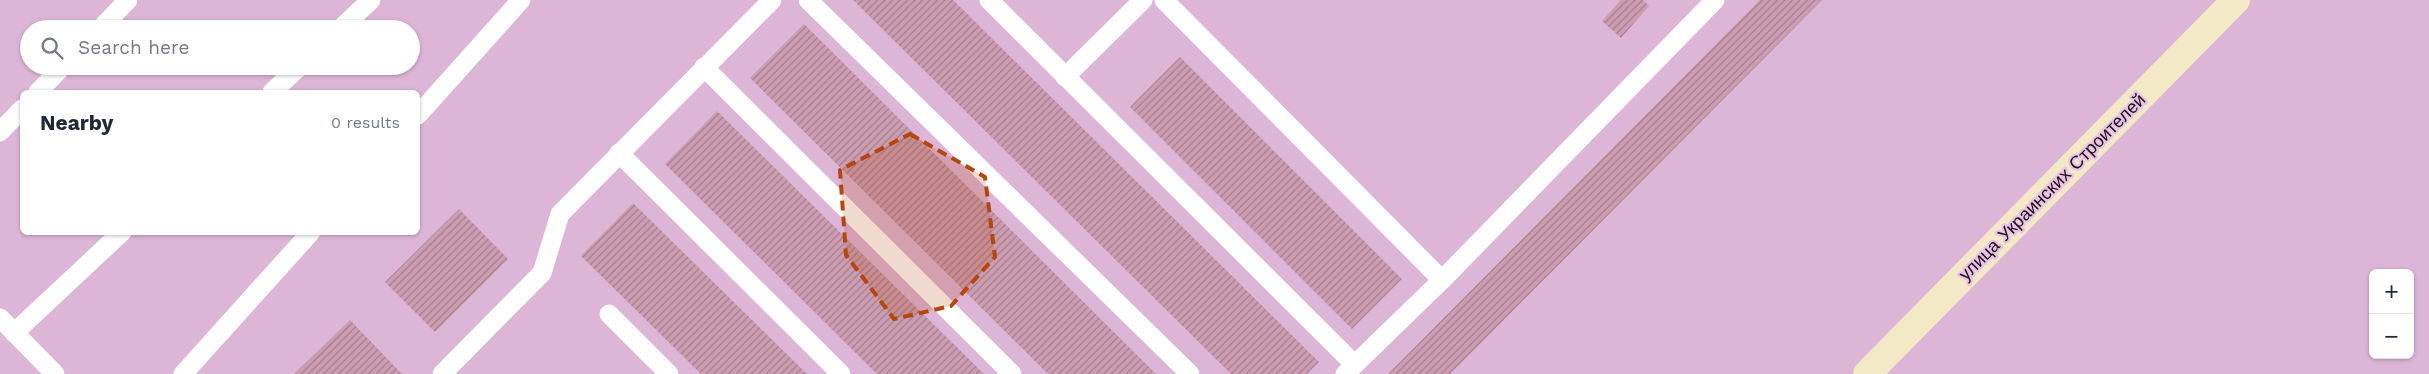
<!DOCTYPE html>
<meta charset="utf-8">
<style>
:root{--surface:#fff;--page:#f2f2f3;--text:#1f2937;--muted:#747a83;--line:#e0e1e3}
body{margin:0;font-family:"Work Sans",sans-serif;background:var(--page);color:var(--text)}
.controls{position:absolute;right:15px;bottom:15px;display:grid;overflow:hidden;border-radius:8px;box-shadow:0 1px 4px #0004}
.controls button{width:45px;height:45px;display:grid;place-items:center;padding:0;border:0;border-bottom:1px solid var(--line);background:var(--surface);color:var(--text);font:25px sans-serif}
.list{margin:0;padding:0;list-style:none}
h2{display:flex;justify-content:space-between;align-items:center;height:65px;margin:0;padding:0 20px;font-size:21px}
h2 small{font-size:16px;font-weight:400;color:var(--muted)}
.icon{flex:none;width:28px;height:28px;fill:none;stroke:currentColor;stroke-width:2;stroke-linecap:round;stroke-linejoin:round}
.map{position:relative;flex:none;width:2429px;height:374px;overflow:hidden}
.search{position:absolute;background:var(--surface);box-shadow:0 1px 4px #0004;left:20px;top:20px;width:400px;height:55px;display:flex;align-items:center;gap:12px;box-sizing:border-box;padding:0 18px;border-radius:28px;color:var(--muted);font-size:19px}
.panel{position:absolute;background:var(--surface);box-shadow:0 1px 4px #0004;left:20px;top:90px;width:400px;height:145px;border-radius:8px}
.map>svg:first-child{display:block}
</style>
<div class="map">
<svg width="2429" height="374" viewBox="0 0 2429 374">
<defs>
<pattern id="building-hatch" width="6" height="6" patternUnits="userSpaceOnUse" patternTransform="scale(1.25)"><rect width="6" height="6" fill="#cc9db1"/><path d="M-1 1l2-2M0 6l6-6M5 7l2-2" fill="none" stroke="#a57e8f"/></pattern>
</defs>
<rect width="100%" height="100%" fill="#ddb6d7"/>
<!-- building -->
<g fill="url(#building-hatch)">
<polygon points="853,0 953,0 1319,362 1307,374 1231,374"/>
<polygon points="1621,0 1643,0 1649,6 1621,38 1602,21"/>
<polygon points="1760,0 1822,0 1450,374 1388,374"/>
<polygon points="804,24 1156,374 1048,374 750,78"/>
<polygon points="1180,57 1402,279 1352,329 1130,107"/>
<polygon points="717,111 984,374 877,374 665,164"/>
<polygon points="633,203 807,374 701,374 581,256"/>
<polygon points="459,209 508,259 435,332 385,282"/>
<polygon points="350,320 402,374 294,374"/>
</g>
<g fill="none" stroke-linecap="round" stroke-linejoin="round">
<!-- lane -->
<g stroke="#fff" stroke-width="19">
<polyline points="808,0 1190,374"/>
<polyline points="989,0 1354,364"/>
<polyline points="1164,0 1442,280"/>
<polyline points="100,29 128,0"/>
<polyline points="340,29 371,0"/>
<polyline points="704,67 1012,374"/>
<polyline points="1065,77 1143,0"/>
<polyline points="38,92 63,66"/>
<polyline points="272,92 300,66"/>
<polyline points="418,115 521,0"/>
<polyline points="0,132 22,109"/>
<polyline points="619,153 841,374"/>
<polyline points="609,314 669,374"/>
<polyline points="0,318 55,374"/>
<polyline points="14,333 122,232"/>
<polyline points="183,374 311,232"/>
<polyline points="442,374 542,273 560,214 772,0"/>
<polyline points="1345,374 1442,280 1715,0"/>
</g>
<!-- secondary -->
<polyline stroke="#f3e9c7" stroke-width="28" points="1867,374 2236,0"/>
</g>
<!-- marked area -->
<path fill="#b5460f" fill-opacity="0.2" stroke="#b5460f" stroke-width="4" stroke-dasharray="10 6" stroke-linejoin="round" d="M910 134 985 177 995 257 951 306 894 319 846 255 840 170Z"/>
<g text-anchor="middle" stroke-width="4.5" stroke-linejoin="round" paint-order="stroke">
<!-- street labels -->
<g font-size="18" fill="#1b0e19" stroke="#eac3e4">
<text transform="translate(2052 187) rotate(-45)" y="6">улица Украинских Строителей</text>
</g>
</g>
</svg>
<div class="controls">
<button>+</button>
<button>−</button>
</div>
<div class="search"><svg class="icon" aria-label="search" viewBox="0 0 24 24"><circle cx="10" cy="10" r="6"/><path d="M15 15l6 6"/></svg>Search here</div>
<section class="panel">
<h2>Nearby<small>0 results</small></h2>
<ul class="list">
</ul>
</section>
</div>
